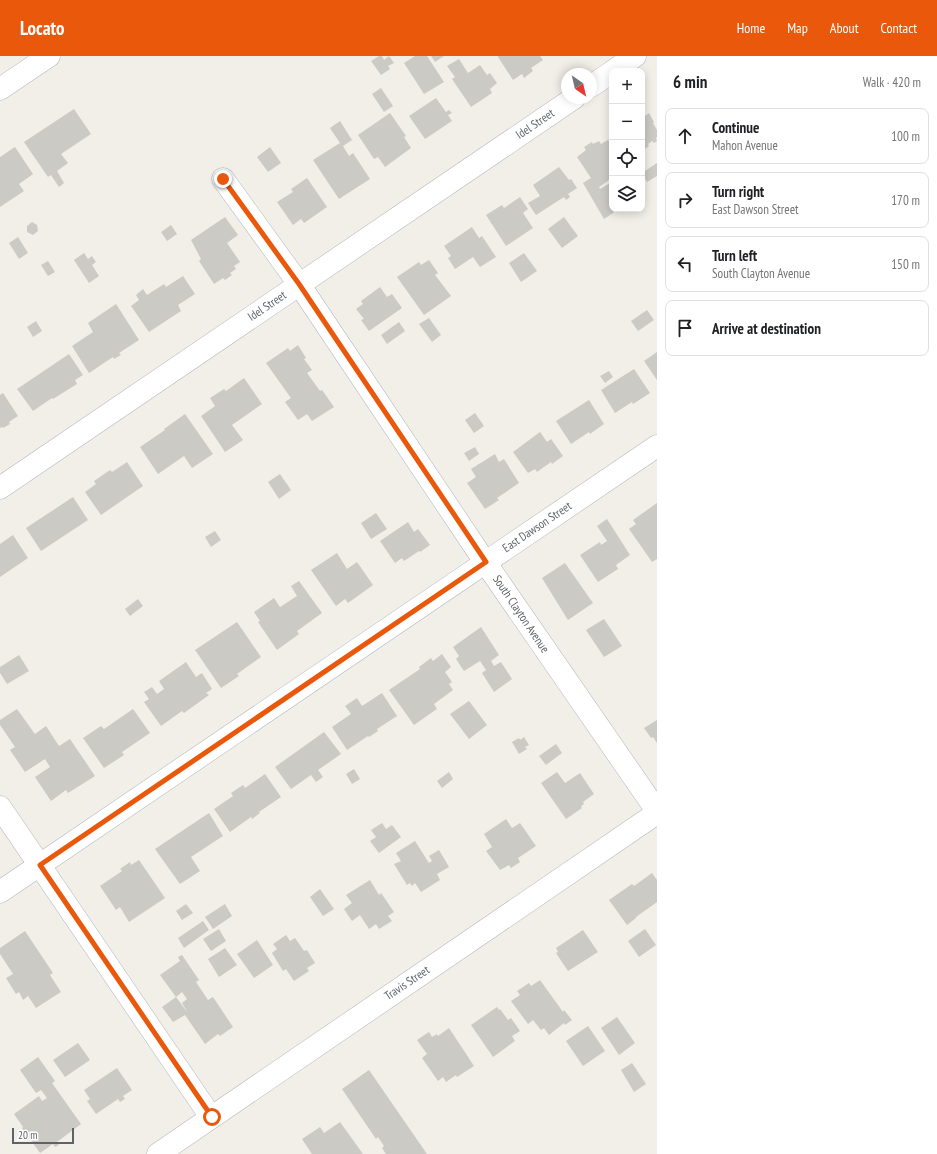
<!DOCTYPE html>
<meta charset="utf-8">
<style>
:root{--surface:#fff;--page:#f6f6f6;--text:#202124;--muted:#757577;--line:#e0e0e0;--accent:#ea580c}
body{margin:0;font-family:"PT Sans Narrow",sans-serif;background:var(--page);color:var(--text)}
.controls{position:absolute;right:12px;top:12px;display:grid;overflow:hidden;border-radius:8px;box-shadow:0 2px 10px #0003}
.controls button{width:36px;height:36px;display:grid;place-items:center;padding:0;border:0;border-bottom:1px solid var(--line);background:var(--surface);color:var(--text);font:20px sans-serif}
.compass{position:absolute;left:561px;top:12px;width:36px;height:36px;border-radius:50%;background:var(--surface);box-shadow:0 2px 10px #0003;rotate:146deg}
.scale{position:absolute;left:12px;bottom:10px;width:62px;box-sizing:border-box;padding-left:4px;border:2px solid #5f6368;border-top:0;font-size:11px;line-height:14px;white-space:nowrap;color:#5f6368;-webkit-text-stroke:3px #fff;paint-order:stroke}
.stop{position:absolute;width:12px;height:12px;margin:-9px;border:3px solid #ea580c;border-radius:50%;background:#fff}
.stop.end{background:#ea580c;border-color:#fff;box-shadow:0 1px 4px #0008}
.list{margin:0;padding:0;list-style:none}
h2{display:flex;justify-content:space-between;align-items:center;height:52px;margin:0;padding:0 16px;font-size:17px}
h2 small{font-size:13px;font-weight:400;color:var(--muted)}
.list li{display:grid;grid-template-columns:26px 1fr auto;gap:12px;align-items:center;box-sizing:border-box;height:56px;margin:0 8px 8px;padding:0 8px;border:1px solid var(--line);border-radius:8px}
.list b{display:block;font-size:15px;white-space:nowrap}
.list p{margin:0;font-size:13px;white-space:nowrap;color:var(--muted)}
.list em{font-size:13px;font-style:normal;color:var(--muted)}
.icon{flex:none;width:22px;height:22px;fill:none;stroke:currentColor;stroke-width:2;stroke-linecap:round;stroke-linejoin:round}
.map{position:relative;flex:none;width:657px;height:1098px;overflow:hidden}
header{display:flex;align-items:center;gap:24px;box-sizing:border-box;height:56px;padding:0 20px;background:var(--accent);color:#fff}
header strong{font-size:19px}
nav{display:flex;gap:22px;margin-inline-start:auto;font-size:14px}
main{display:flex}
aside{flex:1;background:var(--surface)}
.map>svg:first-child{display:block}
</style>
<header>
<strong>Locato</strong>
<nav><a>Home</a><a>Map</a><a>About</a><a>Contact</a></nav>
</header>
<main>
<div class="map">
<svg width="657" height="1098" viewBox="0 0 657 1098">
<rect width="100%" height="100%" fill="#f1efe8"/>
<!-- building -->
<g fill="#cccac5">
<polygon points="379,0 382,0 384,4 389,0 394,7 388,10 390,13 381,19 371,5"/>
<polygon points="415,0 427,0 444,26 424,38 404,7"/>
<polygon points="431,0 444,0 435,6"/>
<polygon points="498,0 540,0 543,4 531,12 533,15 524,22 522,18 513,24 498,1"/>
<polygon points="459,3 468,17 480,9 487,19 490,17 497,27 490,33 492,37 471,51 452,23 455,21 447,10"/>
<polygon points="381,32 393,50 384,56 372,38"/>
<polygon points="436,42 446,56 449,54 452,57 448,59 452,65 425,83 409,60"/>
<polygon points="74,53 91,78 61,98 68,107 57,115 64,127 59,131 51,119 48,121 24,86"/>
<polygon points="390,57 406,80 404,81 411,92 385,111 378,101 374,103 358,79"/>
<polygon points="649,57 654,66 653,67 657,74 657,81 656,82 657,85 654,87 652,85 648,88 649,90 642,95 642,62"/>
<polygon points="340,65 352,84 343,90 349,100 353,97 370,123 339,143 313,104 340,87 330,72"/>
<polygon points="608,84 612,90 612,122 599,131 600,133 610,127 612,129 612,153 619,153 604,163 583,127 591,122 577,101 586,94 584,91 592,86 593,88 599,85 601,88"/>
<polygon points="15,91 33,118 19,128 24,135 0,151 0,101"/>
<polygon points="270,91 281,107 268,116 257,101"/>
<polygon points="657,107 657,120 647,126 642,117"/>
<polygon points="559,111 569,124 571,123 577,132 568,138 570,141 566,144 564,141 536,159 528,147 540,140 533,129"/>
<polygon points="307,122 327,151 304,167 301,163 293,169 277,146 293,136 291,133"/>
<polygon points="520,141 528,153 523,157 533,172 506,190 486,159 502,149 504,152"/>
<polygon points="225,161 238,179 227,187 240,206 234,210 236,213 230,217 232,219 225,224 223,222 214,228 199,205 201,203 191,184"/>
<polygon points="564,161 578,180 562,192 548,173"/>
<polygon points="32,166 37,169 38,175 33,179 27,176 27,170"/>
<polygon points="171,169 177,178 167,185 161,176"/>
<polygon points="472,171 479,182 482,180 496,201 480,211 473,201 455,213 448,202 451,200 444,190"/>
<polygon points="18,181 28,197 19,203 9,187"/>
<polygon points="84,197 88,203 92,200 96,206 92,209 99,220 89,227 74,204"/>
<polygon points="524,197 537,215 521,226 509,207"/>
<polygon points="429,204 438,217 435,219 451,240 424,259 397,221 419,206 421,209"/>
<polygon points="48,205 55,216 48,220 41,209"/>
<polygon points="183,220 195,238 178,249 181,255 149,276 131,250 139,244 136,239 143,233 147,239 164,228 166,231"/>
<polygon points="380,231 387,241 392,238 402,252 369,275 361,264 364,263 356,253 363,248 361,245"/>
<polygon points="116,248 139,284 119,297 121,299 114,303 113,301 89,317 72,290 93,276 88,267"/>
<polygon points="647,254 654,264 638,275 631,265"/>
<polygon points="429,262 441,279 432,286 419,268"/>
<polygon points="36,265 42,275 33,281 27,271"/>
<polygon points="399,266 405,275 387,288 381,279"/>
<polygon points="298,289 306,302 304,303 312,314 307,317 320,335 322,334 334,351 312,365 307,358 298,364 285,346 291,342 266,307 288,292 290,295"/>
<polygon points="657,296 657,324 644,305"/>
<polygon points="69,298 83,319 75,324 77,328 53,343 52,342 33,355 17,333"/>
<polygon points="634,313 650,337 633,348 632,346 615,357 601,334"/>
<polygon points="609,315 613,321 605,327 600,320"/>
<polygon points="244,322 262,348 232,369 243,384 225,396 201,360 215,350 210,342 224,333 226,335"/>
<polygon points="3,337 18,360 9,366 10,368 3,372 2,371 0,372 0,339"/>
<polygon points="589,344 604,368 590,378 589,376 571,388 556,365"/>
<polygon points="475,357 484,370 474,377 465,364"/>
<polygon points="185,358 213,398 192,412 184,400 158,418 140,391 165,374 164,373"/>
<polygon points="540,376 547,386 551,383 563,400 552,408 551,406 537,416 535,413 528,417 513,396"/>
<polygon points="475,391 479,398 469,405 464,397"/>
<polygon points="495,398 499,406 504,403 519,427 497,442 499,444 485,453 467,427 476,421 471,413"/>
<polygon points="127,406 143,430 101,459 85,436 96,428 94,425 110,414 112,416"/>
<polygon points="280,418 291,434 279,443 268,426"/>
<polygon points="73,441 88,464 41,495 26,472"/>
<polygon points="657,447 657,503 652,506 629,473 636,468 633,464"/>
<polygon points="376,457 387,473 371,483 361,467"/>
<polygon points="607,463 630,499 616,509 618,513 598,526 580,499 600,486 601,489 607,485 597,470"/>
<polygon points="408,466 414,476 418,473 430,489 420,496 419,495 404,505 402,502 395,507 380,485"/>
<polygon points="215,475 221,484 211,491 205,481"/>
<polygon points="13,479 28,502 0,521 0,488"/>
<polygon points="337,497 347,513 357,506 373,529 348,547 345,543 336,550 311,514"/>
<polygon points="565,507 593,547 568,564 542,522"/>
<polygon points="299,525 322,557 297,575 299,578 277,594 258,566 260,565 254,556 274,542 280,551 297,540 291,530"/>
<polygon points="138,543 143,550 130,560 125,553"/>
<polygon points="604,563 622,590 604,601 586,574"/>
<polygon points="237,566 261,601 237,618 239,620 221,632 195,594"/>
<polygon points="481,571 499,599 491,605 494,610 501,606 512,623 494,636 482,617 486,614 480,605 464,615 456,603 459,600 453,591"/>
<polygon points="442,598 451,611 445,616 452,626 449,628 453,634 434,648 437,653 414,669 389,634 420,613 419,611 431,602 433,605"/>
<polygon points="19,599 29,615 7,628 0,617 0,611"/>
<polygon points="186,606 196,621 202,617 212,633 206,637 209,639 184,657 182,655 161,670 144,646 149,643 144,636 152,631 157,638 164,633 159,625"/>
<polygon points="382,637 397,660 377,673 378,675 369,681 368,680 347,694 332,671 351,658 345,650 357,642 362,650"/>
<polygon points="469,645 487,669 469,683 450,658"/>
<polygon points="17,653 35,678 46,670 59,690 70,683 95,720 68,737 66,734 51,745 35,721 50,711 45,703 25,716 10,694 15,691 0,669 0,664"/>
<polygon points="133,653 150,677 122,696 124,699 104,712 83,682 101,670 104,673"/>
<polygon points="657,664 657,687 653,681 651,682 644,672"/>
<polygon points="324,676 341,698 318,714 323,721 316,726 311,719 291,733 275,711"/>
<polygon points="524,681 529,689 525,691 527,693 519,698 512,686 519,682 520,684"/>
<polygon points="556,688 562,697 546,709 539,700"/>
<polygon points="354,713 360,723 352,728 346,718"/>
<polygon points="449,716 453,723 442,732 437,725"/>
<polygon points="557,716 565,727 580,717 594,738 583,746 584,748 581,750 582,752 566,763 541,727"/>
<polygon points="265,718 281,741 259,756 260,757 252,763 251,761 230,776 214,753 233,740 231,737 243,729 245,732"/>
<polygon points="209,757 223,780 191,801 200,815 180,828 155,793"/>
<polygon points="506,763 512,772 520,767 536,790 518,802 520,806 511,812 509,809 500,814 486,795 492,791 484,778"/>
<polygon points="382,767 386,773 392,769 401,781 379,797 370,785 376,781 371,774"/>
<polygon points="415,785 429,807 432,805 429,800 439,794 449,811 437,818 440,824 421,836 415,827 412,830 410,827 407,829 394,808 401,805 396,797"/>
<polygon points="139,804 165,842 129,866 120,851 116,854 100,830 122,815 120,813 130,806 131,809"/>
<polygon points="652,817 657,824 657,846 636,861 636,862 627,869 609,844 632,828 634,830"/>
<polygon points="370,824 379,839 381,837 394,856 388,860 392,865 379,873 376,868 369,873 360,859 352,865 344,853 352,847 346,839"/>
<polygon points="320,833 334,853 323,860 310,841"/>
<polygon points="186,848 193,857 182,864 176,855"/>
<polygon points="225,848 232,860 213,873 205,861"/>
<polygon points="203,865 209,874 184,892 178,882"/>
<polygon points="219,873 226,885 211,895 203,883"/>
<polygon points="645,873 656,889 639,901 628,885"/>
<polygon points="583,874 598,896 568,915 556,897 558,896 556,892"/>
<polygon points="25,875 53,917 50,919 61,936 36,952 28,940 23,944 19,936 16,938 6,922 13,918 0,898 0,892"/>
<polygon points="286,879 290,885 295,882 304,895 307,894 315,907 307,912 309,915 294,925 286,913 283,915 272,897 277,893 273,888"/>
<polygon points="257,884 273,909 254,922 237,898"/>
<polygon points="225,892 237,909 219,921 208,903"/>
<polygon points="182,899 199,924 196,926 208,944 213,941 233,971 220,980 218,978 205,988 185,959 173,966 162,951 176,941 188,957 182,947 187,943 182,936 176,941 160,919 180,905 178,901"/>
<polygon points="540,924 563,956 564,954 572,964 565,969 564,967 549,979 544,972 541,974 533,964 528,968 511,945 520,939 517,935 529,927 531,930"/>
<polygon points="497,951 499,954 500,953 508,964 511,962 520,975 512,980 515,985 493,1001 471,969"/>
<polygon points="617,961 635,987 619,999 601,972"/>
<polygon points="588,970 605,995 583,1010 566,985"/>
<polygon points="449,972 474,1010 457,1021 456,1019 446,1026 443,1021 438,1025 422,1002 427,998 417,984 429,976 432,981 437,978 438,980"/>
<polygon points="78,987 90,1004 65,1021 53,1004"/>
<polygon points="38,1001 55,1025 52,1027 81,1068 57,1086 59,1089 55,1091 53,1088 40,1097 22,1072 23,1071 14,1058 39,1040 42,1045 47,1042 41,1034 36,1037 20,1014"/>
<polygon points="632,1007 646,1028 634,1036 621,1014"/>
<polygon points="117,1012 132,1034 123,1040 125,1043 120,1046 118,1043 96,1058 87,1045 90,1043 84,1034"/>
<polygon points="369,1014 427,1098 386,1098 382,1092 384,1090 378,1081 376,1083 342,1033"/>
<polygon points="340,1066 363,1098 312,1098 302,1083 320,1071 324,1077"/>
</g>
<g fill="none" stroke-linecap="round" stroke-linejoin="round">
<!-- minor casing -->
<g stroke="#b5b8bc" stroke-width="23">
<g id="minor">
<polyline points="613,15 635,0"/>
<polyline points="591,30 612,16"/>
<polyline points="0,33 49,0"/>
<polyline points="223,123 299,228 485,506 657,755"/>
<polyline points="0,432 574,42"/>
<polyline points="0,751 211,1061"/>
<polyline points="0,836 657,390"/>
<polyline points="158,1098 657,757"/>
</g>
</g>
<!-- minor -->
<use href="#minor" stroke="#fff" stroke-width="22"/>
</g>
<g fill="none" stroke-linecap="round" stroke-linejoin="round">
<!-- route -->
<polyline stroke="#ea580c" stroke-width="5" points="212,1061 40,809 486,506 299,228 223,123"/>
</g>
<g text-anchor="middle" stroke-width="4" stroke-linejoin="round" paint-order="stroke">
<!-- street labels -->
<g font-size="12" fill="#5f6368" stroke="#fff">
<text transform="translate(535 68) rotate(-34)" y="4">Idel Street</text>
<text transform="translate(267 250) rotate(-34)" y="4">Idel Street</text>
<text transform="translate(537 471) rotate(-34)" y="4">East Dawson Street</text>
<text transform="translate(521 558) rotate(56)" y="4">South Clayton Avenue</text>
<text transform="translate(407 927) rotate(-34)" y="4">Travis Street</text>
</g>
</g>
</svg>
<div class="controls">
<button>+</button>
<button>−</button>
<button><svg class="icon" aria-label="locate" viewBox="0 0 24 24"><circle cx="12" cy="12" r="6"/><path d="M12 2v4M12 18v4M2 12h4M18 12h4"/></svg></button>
<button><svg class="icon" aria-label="layers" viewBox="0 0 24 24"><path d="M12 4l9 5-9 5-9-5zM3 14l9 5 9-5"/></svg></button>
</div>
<svg class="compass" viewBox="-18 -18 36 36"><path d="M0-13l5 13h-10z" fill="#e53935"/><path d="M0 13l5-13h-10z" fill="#757577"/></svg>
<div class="scale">20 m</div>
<div class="stop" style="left:212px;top:1061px"></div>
<div class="stop end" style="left:223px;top:123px"></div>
</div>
<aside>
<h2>6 min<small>Walk · 420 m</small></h2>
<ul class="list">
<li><svg class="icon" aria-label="ahead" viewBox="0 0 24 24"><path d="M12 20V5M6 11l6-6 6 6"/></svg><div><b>Continue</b><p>Mahon Avenue</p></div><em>100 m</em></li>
<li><svg class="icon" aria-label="right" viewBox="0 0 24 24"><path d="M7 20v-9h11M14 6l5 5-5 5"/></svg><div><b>Turn right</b><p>East Dawson Street</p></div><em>170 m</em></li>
<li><svg class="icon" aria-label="left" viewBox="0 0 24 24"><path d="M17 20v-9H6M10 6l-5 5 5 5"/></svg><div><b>Turn left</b><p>South Clayton Avenue</p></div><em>150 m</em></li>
<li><svg class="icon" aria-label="arrive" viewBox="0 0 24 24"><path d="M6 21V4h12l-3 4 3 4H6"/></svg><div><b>Arrive at destination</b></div></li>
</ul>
</aside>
</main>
